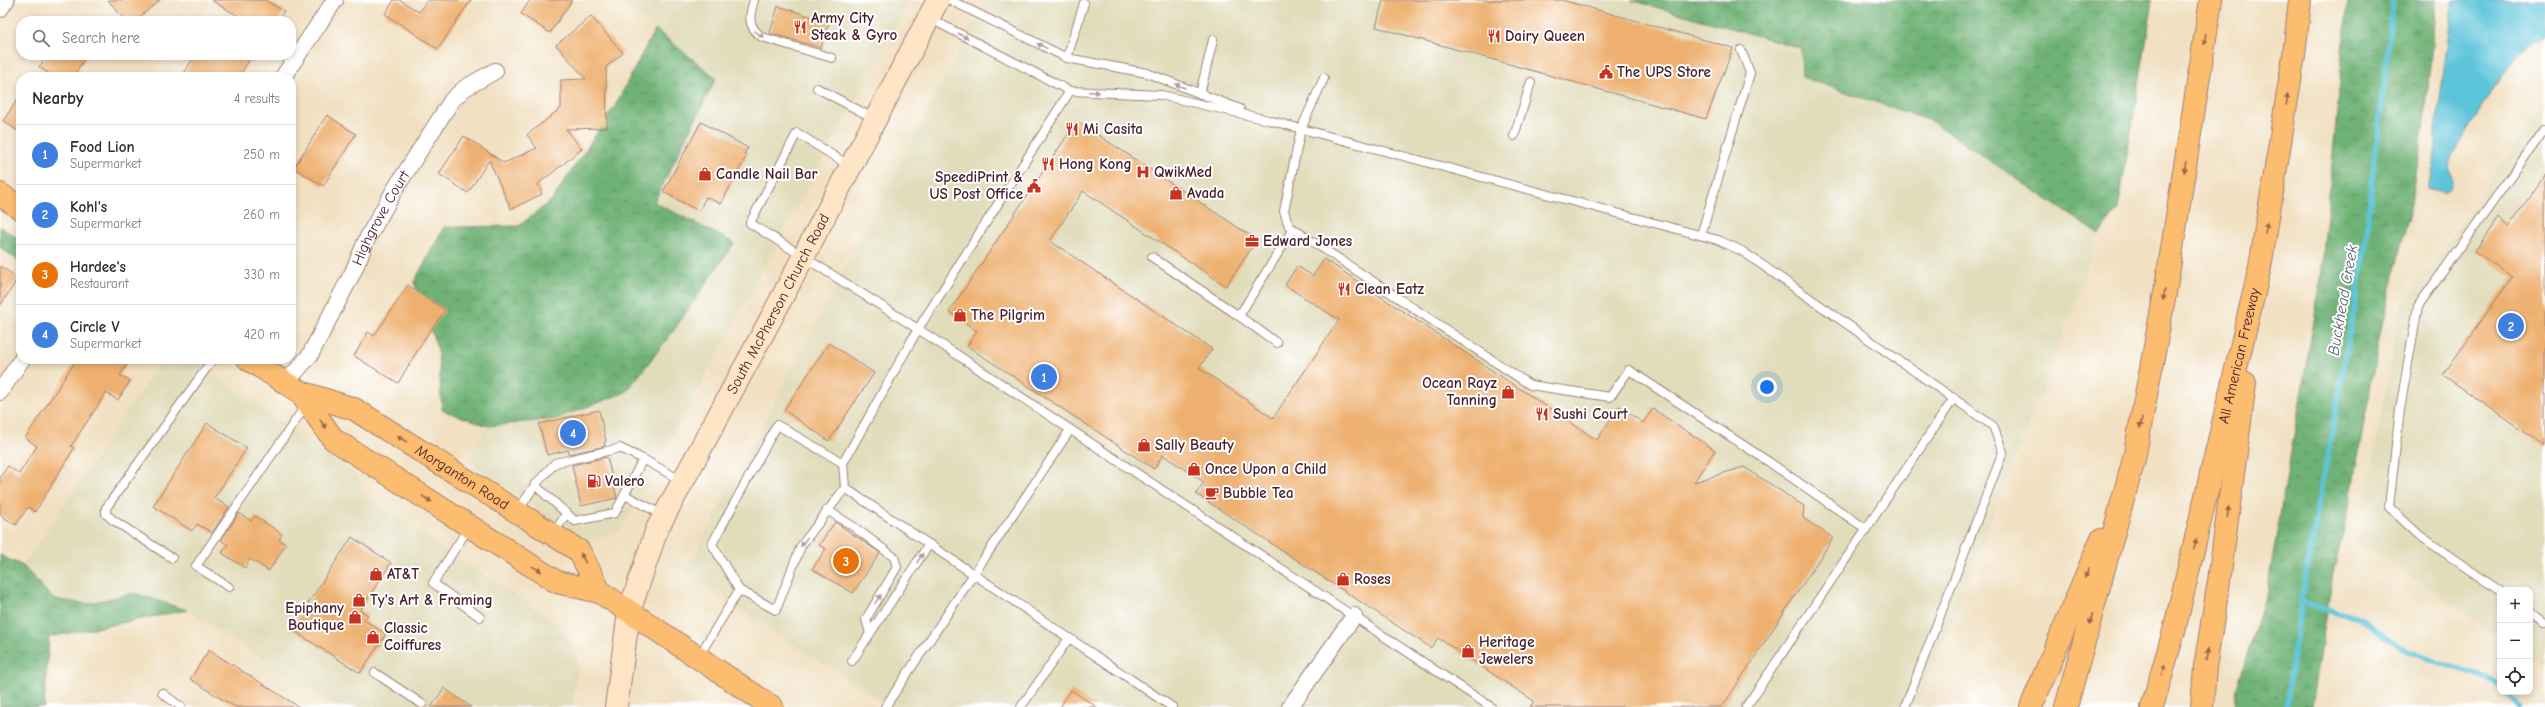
<!DOCTYPE html>
<meta charset="utf-8">
<style>
:root{--surface:#fff;--page:#f7f7f7;--text:#2b2b33;--muted:#7c7c81;--line:#e1e1e2;--accent:#2563eb}
body{margin:0;font-family:"Comic Neue",sans-serif;background:var(--page);color:var(--text)}
.controls{position:absolute;right:12px;bottom:12px;display:grid;overflow:hidden;border-radius:8px;box-shadow:0 2px 6px #0003}
.controls button{width:36px;height:36px;display:grid;place-items:center;padding:0;border:0;border-bottom:1px solid var(--line);background:var(--surface);color:var(--text);font:20px sans-serif}
.you{position:absolute;left:1767px;top:387px;width:14px;height:14px;margin:-10px;border:3px solid #fff;border-radius:50%;background:#1a73e8;box-shadow:0 0 0 6px #1a73e833}
.badge{display:grid;place-items:center;width:26px;height:26px;border-radius:50%;background:var(--accent);color:#fff;font-size:13px;font-weight:700}
.pin{position:absolute;translate:-50% -50%;border:2px solid #fff;box-shadow:0 1px 4px #0006}
.list{margin:0;padding:0;list-style:none}
h2{display:flex;justify-content:space-between;align-items:center;height:52px;margin:0;padding:0 16px;font-size:17px}
h2 small{font-size:13px;font-weight:400;color:var(--muted)}
.list li{display:grid;grid-template-columns:26px 1fr auto;gap:12px;align-items:center;box-sizing:border-box;height:60px;padding:0 16px;border-top:1px solid var(--line)}
.list b{display:block;font-size:15px;white-space:nowrap}
.list p{margin:0;font-size:13px;white-space:nowrap;color:var(--muted)}
.list em{font-size:13px;font-style:normal;color:var(--muted)}
.icon{flex:none;width:22px;height:22px;fill:none;stroke:currentColor;stroke-width:2;stroke-linecap:round;stroke-linejoin:round}
.map{position:relative;flex:none;width:2545px;height:707px;overflow:hidden}
.search{position:absolute;background:var(--surface);box-shadow:0 2px 6px #0003;left:16px;top:16px;width:280px;height:44px;display:flex;align-items:center;gap:10px;box-sizing:border-box;padding:0 14px;border-radius:16px;color:var(--muted);font-size:15px}
.panel{position:absolute;background:var(--surface);box-shadow:0 2px 6px #0003;left:16px;top:72px;width:280px;height:292px;border-radius:16px}
.map>svg:first-child{display:block}
</style>
<div class="map">
<svg width="2545" height="707" viewBox="0 0 2545 707">
<defs>
<pattern id="forest-crowns" width="20" height="18" patternUnits="userSpaceOnUse"><rect width="20" height="18" fill="#70b276"/><path d="M2 6a3 3 0 1 1 6 0M12 15a3 3 0 1 1 6 0" fill="none" stroke="#5e9061"/></pattern>
</defs>
<rect width="100%" height="100%" fill="#fff"/>
<filter id="ink" filterUnits="userSpaceOnUse"><feTurbulence type="fractalNoise" baseFrequency=".025" numOctaves="2"/><feDisplacementMap in="SourceGraphic" scale="8" xChannelSelector="R" yChannelSelector="G"/><feConvolveMatrix kernelMatrix="1 2 1 2 8 2 1 2 1" color-interpolation-filters="sRGB"/></filter>
<filter id="wash" filterUnits="userSpaceOnUse"><feTurbulence type="fractalNoise" baseFrequency=".012" numOctaves="4" result="noise"/><feDisplacementMap in="SourceGraphic" scale="16" xChannelSelector="R" yChannelSelector="G"/><feGaussianBlur stdDeviation="0.9" result="paint"/><feColorMatrix in="noise" values="0 0 0 0 0 0 0 0 0 0 0 0 0 0 0 0 0 1.4 0 .05"/><feComposite in="paint" operator="in"/></filter>
<g filter="url(#wash)">
<rect width="100%" height="100%" fill="#f1e0c1"/>
<!-- built -->
<g fill="#e1dcba">
<polygon points="622,0 908,0 895,28 621,530 584,541 467,461 488,426 555,419 734,243 654,202 716,79 621,2"/>
<polygon points="986,0 1631,0 1801,48 1802,77 1931,121 2099,234 2045,383 1917,707 890,707 685,573"/>
<polygon points="2545,103 2545,666 2530,656 2530,590 2500,590 2500,636 2358,542 2400,309"/>
<polygon points="163,359 193,359 359,477 365,496 563,627 578,661 573,707 338,707 187,610 133,593 87,604 53,599 23,566"/>
</g>
<!-- forest -->
<g fill="url(#forest-crowns)" stroke="#5d6850">
<polygon points="1631,0 2153,0 2118,209 2099,234 1931,121 1802,77 1801,48"/>
<polygon points="2348,0 2436,0 2426,109 2412,200 2381,329 2347,517 2333,573 2312,707 2235,707 2237,688 2267,590 2320,286"/>
<polygon points="655,29 716,78 654,202 734,243 674,330 626,392 555,419 488,426 442,410 438,351 414,282 444,227 519,226 552,200 615,106"/>
<polygon points="0,227 21,240 21,263 0,247"/>
<polygon points="0,555 23,566 53,599 87,604 133,593 187,610 49,637 44,707 0,707"/>
</g>
<!-- water -->
<path fill="#5dc5da" stroke="#547282" d="M2453 0H2545V36C2540 38 2533 40 2529 44 2513 56 2460 138 2452 158 2446 174 2460 181 2444 193L2428 189 2436 148V130Z"/>
<g fill="none" stroke-linecap="round" stroke-linejoin="round">
<!-- stream -->
<g stroke="#5dc5da" stroke-width="5.5">
<polyline points="2301,602 2359,618 2407,651 2496,682 2500,686"/>
<polyline points="2506,692 2520,707"/>
<polyline points="2286,707 2301,602 2363,260 2393,0"/>
</g>
</g>
<g id="blocks">
<!-- building -->
<g fill="#eeb06f">
<polygon points="108,0 160,0 135,21 126,21"/>
<polygon points="211,0 265,0 284,11 278,21 247,21"/>
<polygon points="394,0 400,0 419,12 427,0 471,0 438,49 385,14"/>
<polygon points="530,0 572,0 550,33 521,14"/>
<polygon points="1383,0 1562,0 1733,48 1706,119 1376,27"/>
<polygon points="778,6 829,22 821,48 770,33"/>
<polygon points="591,16 623,53 606,67 607,128 566,129 582,149 538,184 542,194 511,209 489,160 468,193 439,174 464,136 504,163 537,148 527,135 561,108 561,80 586,79 556,45"/>
<polygon points="47,55 87,55 73,77 54,77 39,67"/>
<polygon points="195,55 252,55 239,77 182,77"/>
<polygon points="21,94 21,133 3,121"/>
<polygon points="327,115 356,134 323,186 294,168"/>
<polygon points="1077,121 1257,240 1226,286 1083,191 1050,241 1212,349 1199,368 1273,418 1339,320 1285,285 1297,266 1313,276 1324,259 1597,440 1619,406 1643,423 1653,409 1715,450 1694,482 1744,467 1804,506 1803,518 1833,538 1722,707 1530,707 1534,701 1438,638 1431,648 1196,494 1204,482 1163,455 1154,469 967,346 977,331 949,312"/>
<polygon points="701,122 748,148 744,154 747,155 721,204 706,197 699,211 663,192"/>
<polygon points="2545,175 2545,446 2443,375 2512,277 2475,251 2498,218 2509,226"/>
<polygon points="0,266 18,278 0,306"/>
<polygon points="408,285 445,310 425,338 398,383 354,356 368,332 374,336"/>
<polygon points="829,343 874,373 829,441 784,410"/>
<polygon points="77,359 130,359 120,375 130,381 118,400 106,393 71,446 74,448 35,512 28,507 16,525 0,515 0,478 8,466 19,474 37,446 25,438"/>
<polygon points="599,410 606,441 604,442 605,446 569,454 568,450 547,455 539,424"/>
<polygon points="207,423 247,448 214,498 229,507 212,533 197,524 192,531 153,506"/>
<polygon points="607,457 617,498 581,506 572,465"/>
<polygon points="239,513 251,521 255,516 282,534 279,540 286,544 269,571 250,559 245,568 222,553 228,545 221,540"/>
<polygon points="835,522 880,553 853,593 812,569 826,549 819,545"/>
<polygon points="352,537 391,563 360,610 368,615 364,620 386,634 360,673 291,629"/>
<polygon points="209,650 299,707 235,707 190,679"/>
<polygon points="444,688 471,707 431,707"/>
<polygon points="1071,690 1097,707 1060,707"/>
</g>
</g>
</g>
<g filter="url(#ink)">
<use href="#blocks" fill-opacity="0" stroke="#9e8076" stroke-width="1"/>
<g fill="none" stroke-linecap="round" stroke-linejoin="round">
<!-- service casing -->
<g stroke="#9e8076" stroke-width="10">
<g id="service">
<path d="M754 0C749 17 747 26 762 37L832 58"/>
<polyline points="950,0 1067,58 1147,73 1240,109"/>
<polyline points="929,18 1070,91 1161,95 1268,120 1718,240 1742,251 1993,426 2003,452 1905,707"/>
<polyline points="1067,58 1084,3"/>
<polyline points="1324,78 1301,129 1284,211 1289,226 1530,385 1610,397 1629,370 1769,462 1866,529 1746,707"/>
<polyline points="817,88 875,119"/>
<polyline points="1070,91 918,329 843,463 845,488 1172,707"/>
<polyline points="1200,94 1213,40"/>
<polyline points="1514,136 1531,82"/>
<polyline points="850,166 797,133 750,223 918,329 1491,707"/>
<polyline points="1701,235 1750,73 1741,50"/>
<polyline points="1152,257 1239,316 1293,229"/>
<polyline points="1239,316 1277,343"/>
<polygon points="620,448 643,459 615,513 575,521 535,485 555,463"/>
<polyline points="643,459 682,481"/>
<polyline points="843,463 777,425 712,544 739,590 776,610 801,546 845,488"/>
<polyline points="625,495 663,515"/>
<polyline points="827,510 854,527 894,557 897,567 866,619 870,634"/>
<polyline points="518,511 535,485"/>
<polyline points="469,527 433,583 480,617"/>
<polyline points="1866,529 1954,398"/>
<polyline points="553,534 567,513"/>
<polyline points="172,558 113,520 106,514 106,508 213,359"/>
<polyline points="229,587 196,566 306,405"/>
<polyline points="2500,591 2419,535 2389,507 2400,409 2418,306 2545,129"/>
<polyline points="2530,611 2545,621"/>
<polyline points="699,656 739,590"/>
<polyline points="852,661 929,544"/>
<polyline points="375,673 422,704"/>
<polyline points="162,693 181,707"/>
<polyline points="885,707 1070,430"/>
<polyline points="1021,707 1069,638"/>
</g>
</g>
<!-- minor casing -->
<g stroke="#9e8076" stroke-width="18">
<g id="minor">
<polyline points="0,9 6,0"/>
<polyline points="283,77 335,0"/>
<path id="s1" d="M286 383 310 355 353 272 367 239 395 189 452 100 465 88 495 71"/>
<polyline points="0,392 22,359"/>
<polyline points="1290,707 1354,616"/>
</g>
</g>
<!-- secondary casing -->
<g stroke="#9e8076" stroke-width="24">
<g id="secondary">
<path id="s2" d="M616 707 629 612 657 529 767 326 938 0"/>
</g>
</g>
<!-- primary casing -->
<g stroke="#9e8076" stroke-width="24">
<g id="primary">
<polyline points="0,194 21,209"/>
<path id="s3" d="M248 359 300 392 354 409 579 551 600 592"/>
<polyline points="300,392 333,439 557,582 600,592 772,707"/>
</g>
</g>
<!-- motorway casing -->
<g stroke="#9e8076" stroke-width="24">
<g id="motorway">
<polyline points="2031,707 2101,540"/>
<polyline points="2066,707 2134,459 2165,293 2211,0"/>
<path id="s4" d="M2152 707 2174 631 2260 267 2294 55 2300 0"/>
<polyline points="2202,707 2205,667 2219,581 2245,383"/>
</g>
</g>
<!-- service -->
<use href="#service" stroke="#fff" stroke-width="8"/>
<!-- minor -->
<use href="#minor" stroke="#fff" stroke-width="16"/>
<!-- secondary -->
<use href="#secondary" stroke="#fee5c5" stroke-width="22"/>
<!-- primary -->
<use href="#primary" stroke="#fcbd6f" stroke-width="22"/>
<!-- motorway -->
<use href="#motorway" stroke="#fcbd6f" stroke-width="22"/>
</g>
<!-- one-way arrows -->
<defs><path id="oneway-solid" d="M-6-.8H1V-3.2L6.5 0L1 3.2V.8H-6Z"/></defs>
<g fill="#ae9aa0">
<use href="#oneway-solid" transform="translate(759 34) rotate(35)"/>
<use href="#oneway-solid" transform="translate(963 36) rotate(28)"/>
<use href="#oneway-solid" transform="translate(1042 46) rotate(-154)"/>
<use href="#oneway-solid" transform="translate(1180 86) rotate(-159)"/>
<use href="#oneway-solid" transform="translate(1094 92) rotate(2)"/>
<use href="#oneway-solid" transform="translate(804 542) rotate(124)"/>
<use href="#oneway-solid" transform="translate(920 558) rotate(-56)"/>
<use href="#oneway-solid" transform="translate(878 599) rotate(-55)"/>
</g>
<g fill="#9a664a">
<use href="#oneway-solid" transform="translate(2205 39) rotate(99)"/>
<use href="#oneway-solid" transform="translate(2287 100) rotate(-81)"/>
<use href="#oneway-solid" transform="translate(2185 167) rotate(99)"/>
<use href="#oneway-solid" transform="translate(2266 228) rotate(-81)"/>
<use href="#oneway-solid" transform="translate(2164 295) rotate(100)"/>
<use href="#oneway-solid" transform="translate(2141 423) rotate(100)"/>
<use href="#oneway-solid" transform="translate(323 424) rotate(55)"/>
<use href="#oneway-solid" transform="translate(402 439) rotate(-148)"/>
<use href="#oneway-solid" transform="translate(427 499) rotate(33)"/>
<use href="#oneway-solid" transform="translate(2228 512) rotate(-83)"/>
<use href="#oneway-solid" transform="translate(2195 544) rotate(-76)"/>
<use href="#oneway-solid" transform="translate(583 558) rotate(-117)"/>
<use href="#oneway-solid" transform="translate(537 569) rotate(31)"/>
<use href="#oneway-solid" transform="translate(2087 573) rotate(113)"/>
<use href="#oneway-solid" transform="translate(2091 619) rotate(105)"/>
<use href="#oneway-solid" transform="translate(2207 654) rotate(-81)"/>
<use href="#oneway-solid" transform="translate(2163 670) rotate(-73)"/>
</g>
</g>
<!-- icons -->
<defs>
<g id="restaurant-bare" transform="scale(1.08)"><path d="M-5-6h1v4h1v-4h1v4h1v-4h1v5L-1.5 .5V6h-2V.5L-5-1ZM5-6V6H3V1.5H1.5Q1.5-4 5-6Z" fill="#c8321e" stroke="#fff" stroke-width="2.5" paint-order="stroke"/></g>
<g id="civic-bare" transform="scale(1.08)"><path d="M-.6-6.5H3V-4.5H.6V-3L4-1V1h2V6H-6V1h2V-1L-.6-3ZM-1.2 2.5V6h2.4V2.5Z" fill="#c8321e" stroke="#fff" stroke-width="2.5" paint-order="stroke"/></g>
<g id="hospital-bare" transform="scale(1.08)"><path d="M-5-5h3v3.5h4V-5h3V5h-3V1.5h-4V5h-3Z" fill="#c8321e" stroke="#fff" stroke-width="2.5" paint-order="stroke"/></g>
<g id="shop-bare" transform="scale(1.08)"><path d="M-5-2.5h2.3a2.7 3.5 0 0 1 5.4 0H5L5.5 6h-11ZM-1.5-2.5h3a1.5 2.3 0 0 0-3 0Z" fill="#c8321e" stroke="#fff" stroke-width="2.5" paint-order="stroke"/></g>
<g id="office-bare" transform="scale(1.08)"><path d="M-6-3h4V-5.5h4V-3h4V5H-6ZM-1-4.5V-3h2v-1.5ZM-6 0V1H6V0Z" fill="#c8321e" stroke="#fff" stroke-width="2.5" paint-order="stroke"/></g>
<g id="fuel-bare" transform="scale(1.08)"><path d="M-5.5-6h7V0h2V4h1.3V-2.5L3-4.5l.8-.8L6-3V5H2.5V1h-1V6h-7ZM-4.2-4.7v3.2H.2V-4.7Z" fill="#c8321e" stroke="#fff" stroke-width="2.5" paint-order="stroke"/></g>
<g id="cafe-bare" transform="scale(1.08)"><path d="M-5.5-4.5H6V0H3Q3 3.5 0 3.5H-2.5Q-5.5 3.5-5.5 0ZM3-3.2v2h1.7v-2ZM-6 4.5H4V6H-6Z" fill="#c8321e" stroke="#fff" stroke-width="2.5" paint-order="stroke"/></g>
</defs>
<g fill-rule="evenodd">
<use href="#restaurant-bare" x="800" y="27"/>
<use href="#restaurant-bare" x="1494" y="36"/>
<use href="#civic-bare" x="1606" y="72"/>
<use href="#restaurant-bare" x="1072" y="129"/>
<use href="#restaurant-bare" x="1048" y="164"/>
<use href="#hospital-bare" x="1143" y="172"/>
<use href="#shop-bare" x="705" y="174"/>
<use href="#civic-bare" x="1034" y="186"/>
<use href="#shop-bare" x="1176" y="193"/>
<use href="#office-bare" x="1252" y="241"/>
<use href="#restaurant-bare" x="1344" y="289"/>
<use href="#shop-bare" x="960" y="315"/>
<use href="#shop-bare" x="1508" y="392"/>
<use href="#restaurant-bare" x="1542" y="414"/>
<use href="#shop-bare" x="1144" y="445"/>
<use href="#shop-bare" x="1194" y="469"/>
<use href="#fuel-bare" x="594" y="481"/>
<use href="#cafe-bare" x="1212" y="493"/>
<use href="#shop-bare" x="376" y="574"/>
<use href="#shop-bare" x="1343" y="579"/>
<use href="#shop-bare" x="359" y="600"/>
<use href="#shop-bare" x="355" y="617"/>
<use href="#shop-bare" x="373" y="637"/>
<use href="#shop-bare" x="1468" y="651"/>
</g>
<g text-anchor="middle" stroke-width="4" stroke-linejoin="round" paint-order="stroke">
<!-- poi labels -->
<g font-size="15" font-weight="bold" fill="#4a1f2b" stroke="#fff" text-anchor="start">
<text x="811" y="23">Army City<tspan x="811" dy="17">Steak &amp; Gyro</tspan></text>
<text x="1505" y="41">Dairy Queen</text>
<text x="1617" y="77">The UPS Store</text>
<text x="1083" y="134">Mi Casita</text>
<text x="1059" y="169">Hong Kong</text>
<text x="1154" y="177">QwikMed</text>
<text x="716" y="179">Candle Nail Bar</text>
<text x="1023" y="182" text-anchor="end">SpeediPrint &amp;<tspan x="1023" dy="17">US Post Office</tspan></text>
<text x="1187" y="198">Avada</text>
<text x="1263" y="246">Edward Jones</text>
<text x="1355" y="294">Clean Eatz</text>
<text x="971" y="320">The Pilgrim</text>
<text x="1497" y="388" text-anchor="end">Ocean Rayz<tspan x="1497" dy="17">Tanning</tspan></text>
<text x="1553" y="419">Sushi Court</text>
<text x="1155" y="450">Sally Beauty</text>
<text x="1205" y="474">Once Upon a Child</text>
<text x="605" y="486">Valero</text>
<text x="1223" y="498">Bubble Tea</text>
<text x="387" y="579">AT&amp;T</text>
<text x="1354" y="584">Roses</text>
<text x="370" y="605">Ty's Art &amp; Framing</text>
<text x="344" y="613" text-anchor="end">Epiphany<tspan x="344" dy="17">Boutique</tspan></text>
<text x="384" y="633">Classic<tspan x="384" dy="17">Coiffures</tspan></text>
<text x="1479" y="647">Heritage<tspan x="1479" dy="17">Jewelers</tspan></text>
</g>
<!-- street labels -->
<g font-size="15" fill="#4a1f2b" stroke="#fff">
<text dy="5" stroke="none"><textPath href="#s1" startOffset="191">Highgrove Court</textPath></text>
<text dy="5" stroke="none"><textPath href="#s2" startOffset="439">South McPherson Church Road</textPath></text>
<text dy="5" stroke="none"><textPath href="#s4" startOffset="362">All American Freeway</textPath></text>
<text dy="5" stroke="none"><textPath href="#s3" startOffset="246">Morganton Road</textPath></text>
</g>
<!-- water labels -->
<g font-size="16" font-style="italic" fill="#515968" stroke="#fff">
<text transform="translate(2342 300) rotate(-80)" y="6">Buckhead Creek</text>
</g>
</g>
</svg>
<div class="controls">
<button>+</button>
<button>−</button>
<button><svg class="icon" aria-label="locate" viewBox="0 0 24 24"><circle cx="12" cy="12" r="6"/><path d="M12 2v4M12 18v4M2 12h4M18 12h4"/></svg></button>
</div>
<div class="you"></div>
<div class="pin badge" style="left:1044px;top:377px;background:#3f7fe0">1</div>
<div class="pin badge" style="left:2511px;top:326px;background:#3f7fe0">2</div>
<div class="pin badge" style="left:846px;top:561px;background:#e8710a">3</div>
<div class="pin badge" style="left:573px;top:433px;background:#3f7fe0">4</div>
<div class="search"><svg class="icon" aria-label="search" viewBox="0 0 24 24"><circle cx="10" cy="10" r="6"/><path d="M15 15l6 6"/></svg>Search here</div>
<section class="panel">
<h2>Nearby<small>4 results</small></h2>
<ul class="list">
<li><span class="badge" style="background:#3f7fe0">1</span><div><b>Food Lion</b><p>Supermarket</p></div><em>250 m</em></li>
<li><span class="badge" style="background:#3f7fe0">2</span><div><b>Kohl's</b><p>Supermarket</p></div><em>260 m</em></li>
<li><span class="badge" style="background:#e8710a">3</span><div><b>Hardee's</b><p>Restaurant</p></div><em>330 m</em></li>
<li><span class="badge" style="background:#3f7fe0">4</span><div><b>Circle V</b><p>Supermarket</p></div><em>420 m</em></li>
</ul>
</section>
</div>
